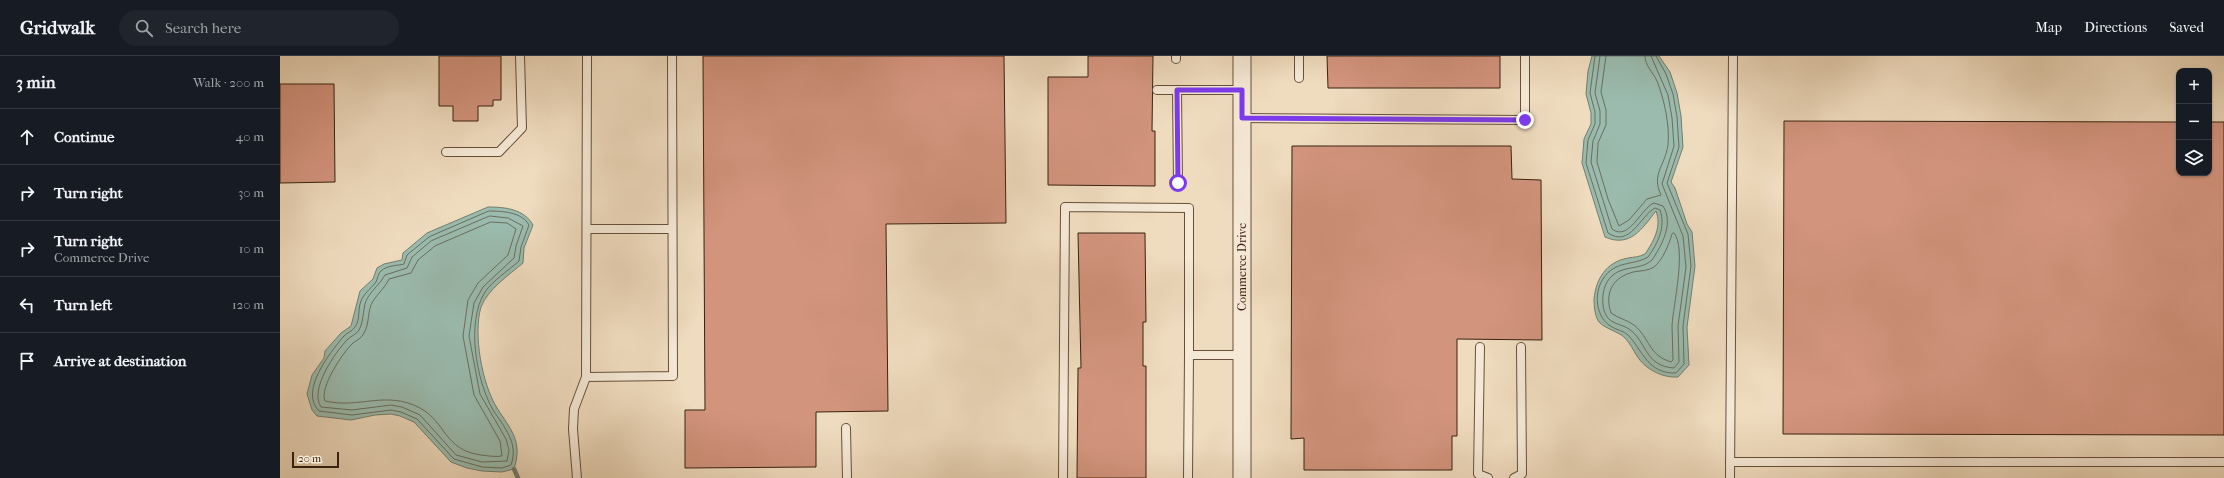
<!DOCTYPE html>
<meta charset="utf-8">
<style>
:root{--surface:#171b24;--page:#20242c;--text:#f1f3f6;--muted:#9ea1a6;--line:#363941}
body{margin:0;font-family:"IM FELL French Canon",serif;background:var(--page);color:var(--text)}
.controls{position:absolute;right:12px;top:12px;display:grid;overflow:hidden;border-radius:8px;box-shadow:0 1px 3px #0004}
.controls button{width:36px;height:36px;display:grid;place-items:center;padding:0;border:0;border-bottom:1px solid var(--line);background:var(--surface);color:var(--text);font:20px sans-serif}
.scale{position:absolute;left:12px;bottom:10px;width:47px;box-sizing:border-box;padding-left:4px;border:2px solid #39220e;border-top:0;font-size:11px;line-height:14px;white-space:nowrap;color:#39220e;-webkit-text-stroke:3px #f5e8d5;paint-order:stroke}
.stop{position:absolute;width:12px;height:12px;margin:-9px;border:3px solid #7c3aed;border-radius:50%;background:#fff}
.stop.end{background:#7c3aed;border-color:#fff;box-shadow:0 1px 4px #0008}
.list{margin:0;padding:0;list-style:none}
h2{display:flex;justify-content:space-between;align-items:center;height:52px;margin:0;padding:0 16px;font-size:17px}
h2 small{font-size:13px;font-weight:400;color:var(--muted)}
.list li{display:grid;grid-template-columns:26px 1fr auto;gap:12px;align-items:center;box-sizing:border-box;height:56px;padding:0 16px;border-top:1px solid var(--line)}
.list b{display:block;font-size:15px;white-space:nowrap}
.list p{margin:0;font-size:13px;white-space:nowrap;color:var(--muted)}
.list em{font-size:13px;font-style:normal;color:var(--muted)}
.icon{flex:none;width:22px;height:22px;fill:none;stroke:currentColor;stroke-width:2;stroke-linecap:round;stroke-linejoin:round}
.map{position:relative;flex:none;width:1944px;height:422px;overflow:hidden}
header{display:flex;align-items:center;gap:24px;box-sizing:border-box;height:56px;padding:0 20px;background:var(--surface);border-bottom:1px solid var(--line)}
header strong{font-size:19px}
nav{display:flex;gap:22px;margin-inline-start:auto;font-size:14px}
.search{width:280px;height:36px;background:var(--page);display:flex;align-items:center;gap:10px;box-sizing:border-box;padding:0 14px;border-radius:22px;color:var(--muted);font-size:15px}
main{display:flex}
aside{flex:1;background:var(--surface)}
.map>svg:first-child{display:block}
</style>
<header>
<strong>Gridwalk</strong>
<div class="search"><svg class="icon" aria-label="search" viewBox="0 0 24 24"><circle cx="10" cy="10" r="6"/><path d="M15 15l6 6"/></svg>Search here</div>
<nav><a>Map</a><a>Directions</a><a>Saved</a></nav>
</header>
<main>
<aside>
<h2>3 min<small>Walk · 200 m</small></h2>
<ul class="list">
<li><svg class="icon" aria-label="ahead" viewBox="0 0 24 24"><path d="M12 20V5M6 11l6-6 6 6"/></svg><div><b>Continue</b></div><em>40 m</em></li>
<li><svg class="icon" aria-label="right" viewBox="0 0 24 24"><path d="M7 20v-9h11M14 6l5 5-5 5"/></svg><div><b>Turn right</b></div><em>30 m</em></li>
<li><svg class="icon" aria-label="right" viewBox="0 0 24 24"><path d="M7 20v-9h11M14 6l5 5-5 5"/></svg><div><b>Turn right</b><p>Commerce Drive</p></div><em>10 m</em></li>
<li><svg class="icon" aria-label="left" viewBox="0 0 24 24"><path d="M17 20v-9H6M10 6l-5 5 5 5"/></svg><div><b>Turn left</b></div><em>120 m</em></li>
<li><svg class="icon" aria-label="arrive" viewBox="0 0 24 24"><path d="M6 21V4h12l-3 4 3 4H6"/></svg><div><b>Arrive at destination</b></div></li>
</ul>
</aside>
<div class="map">
<svg width="1944" height="422" viewBox="0 0 1944 422">
<rect width="100%" height="100%" fill="#efdbbe"/>
<filter id="stains"><feTurbulence type="fractalNoise" baseFrequency=".005" numOctaves="4"/><feColorMatrix values="0 0 0 0 .2 0 0 0 0 .09 0 0 0 0 .02 0 0 0 .5 -.17"/></filter>
<radialGradient id="worn" r=".72"><stop offset=".6" stop-color="#630" stop-opacity="0"/><stop offset="1" stop-color="#630" stop-opacity=".3"/></radialGradient>
<!-- water -->
<g fill="#9abbae" stroke="#737e6e">
<path d="M1312 0H1379L1390 16 1397 37 1401 60 1403 91 1391 126 1395 132 1407 168 1412 176 1415 210 1407 271 1409 309 1398 321C1382 322 1365 313 1357 300 1353 294 1350 287 1345 282 1338 275 1327 274 1319 266 1315 261 1314 250 1314 243 1316 223 1326 206 1348 202 1354 201 1359 201 1365 198 1374 185 1382 170 1376 155 1362 173 1350 192 1325 181L1302 107 1304 83 1311 68V57L1306 38 1308 15Z"/>
<path d="M208 151C225 151 244 153 253 169L244 192 243 207C229 219 208 233 201 251 193 278 202 328 217 352 231 374 243 385 234 413L222 416 202 415 187 412 171 406 134 366 120 360 111 358 95 359 71 364 37 360 32 354 27 338 32 319 44 302 45 295 61 277 71 270 80 235 93 223 97 212 104 208 122 204 123 197 147 177Z"/>
</g>
<g fill="none" stroke-linecap="round" stroke-linejoin="round">
<!-- shore -->
<g stroke="#6a6e5e" stroke-width="1">
<path d="M1315 0 1310 37 1315 56V68L1308 84 1306 107 1328 177C1350 192 1360 160 1375 152L1380 154C1386 171 1378 187 1368 201 1353 210 1335 204 1323 223 1313 238 1316 262 1332 271 1337 274 1344 275 1348 279 1363 295 1368 318 1396 317L1404 308 1403 270 1411 210 1408 178 1387 127 1399 91 1397 61 1393 38 1386 18 1376 0"/>
<path d="M1320 0 1315 37 1320 55V68L1313 85 1311 106 1332 173C1349 186 1361 152 1374 147L1383 150C1394 167 1382 189 1372 204 1359 216 1339 207 1327 226 1322 234 1321 251 1326 259 1330 268 1342 268 1349 273 1367 285 1364 310 1394 312L1399 306 1398 270 1406 211 1403 180 1382 128 1394 90 1392 62 1388 39 1371 0"/>
<path d="M1326 0 1321 36 1326 54V69L1318 87 1317 106 1328 143 1339 170 1349 164 1367 143 1381 139C1371 118 1385 110 1388 89 1390 69 1384 43 1377 25 1373 16 1365 10 1365 0"/>
<path d="M209 155C222 155 242 156 249 169L241 191 239 205C228 215 213 224 205 236 186 266 196 324 213 354 224 371 239 387 231 409L222 412 202 411 174 403 137 363 121 356 111 354 72 359 39 355C19 335 50 297 63 281 66 277 72 276 75 271 80 264 78 256 80 248 83 237 90 234 96 226 98 222 98 217 101 215 107 209 117 210 124 208L127 199 149 181Z"/>
<path d="M210 160 228 162 243 170 236 190 234 202 203 231 194 247 189 280 200 338 226 383 229 394 227 405 202 406 176 399 140 359 122 351 111 349 72 354 41 351C29 334 55 296 68 283 71 280 77 278 79 274 85 263 82 250 88 241 93 233 100 228 105 219L127 212 132 201 151 185Z"/>
<path d="M211 166 227 167 236 173 228 199 198 227 188 244 183 280 194 339 220 385 222 400C216 401 208 400 201 399 164 394 166 366 140 352 106 334 80 353 45 345 39 332 63 296 73 287 77 284 82 282 84 277 90 267 87 254 93 245 98 237 105 232 109 223L131 217 138 204 155 190Z"/>
<path d="M1394 177C1407 192 1393 250 1392 270 1392 281 1393 293 1393 304L1391 306C1368 299 1370 282 1354 269 1347 264 1338 262 1331 257 1325 239 1331 223 1350 217 1358 214 1366 216 1374 211 1383 204 1389 188 1392 178Z"/>
</g>
<!-- stream -->
<polyline stroke="#737e6e" stroke-width="4.5" points="234,413 238,422"/>
</g>
<!-- building -->
<g fill="#d3947e" stroke="#39220e">
<polygon points="159,0 221,0 221,44 213,44 213,50 198,50 198,65 173,65 173,50 159,50"/>
<polygon points="423,0 724,0 726,167 606,168 608,355 536,356 536,411 405,412 405,354 425,354"/>
<polygon points="808,0 873,0 872,75 875,75 875,130 768,129 768,21 808,21"/>
<polygon points="1047,0 1220,0 1220,32 1048,32"/>
<polygon points="0,28 54,28 55,126 0,127"/>
<polygon points="1504,65 1899,66 1899,117 1929,117 1929,66 1944,66 1944,379 1503,378"/>
<polygon points="1012,90 1231,90 1232,123 1261,124 1262,284 1177,283 1177,380 1172,380 1172,414 1024,414 1024,382 1011,383"/>
<polygon points="798,177 865,177 866,266 863,266 863,310 866,310 866,422 797,422 798,312 801,312"/>
</g>
<g fill="none" stroke-linecap="round" stroke-linejoin="round">
<!-- service casing -->
<g stroke="#66503a" stroke-width="10">
<g id="service">
<polyline points="307,0 306,321 393,320 392,0"/>
<polyline points="896,0 896,3"/>
<polyline points="1019,22 1019,0"/>
<polyline points="877,34 962,34"/>
<polyline points="897,34 898,127"/>
<polyline points="962,62 1245,64 1245,0"/>
<polyline points="166,96 219,96 242,72 240,0"/>
<polyline points="308,173 392,173"/>
<polyline points="1200,291 1198,418 1208,422"/>
<polyline points="566,372 567,422"/>
<polyline points="1450,406 1944,406"/>
<polyline points="297,422 293,373 294,353 306,321"/>
<polyline points="783,422 785,151 909,152 909,299 962,299"/>
<polyline points="908,422 909,299"/>
<polyline points="1234,422 1242,418 1241,291"/>
<polyline points="1450,422 1453,0"/>
</g>
</g>
<!-- minor casing -->
<g stroke="#66503a" stroke-width="19">
<polyline id="minor" points="962,0 962,422"/>
</g>
<!-- service -->
<use href="#service" stroke="#f5e8d5" stroke-width="8"/>
<!-- minor -->
<use href="#minor" stroke="#f5e8d5" stroke-width="17"/>
</g>
<g fill="none" stroke-linecap="round" stroke-linejoin="round">
<!-- route -->
<polyline stroke="#7c3aed" stroke-width="5" points="898,127 897,34 962,34 962,62 1245,64"/>
</g>
<g text-anchor="middle" stroke-width="3" stroke-linejoin="round" paint-order="stroke">
<!-- street labels -->
<g font-size="12" fill="#39220e" stroke="#f5e8d5">
<text transform="translate(962 211) rotate(-90)" y="4">Commerce Drive</text>
</g>
</g>
<rect width="100%" height="100%" filter="url(#stains)"/>
<rect width="100%" height="100%" fill="url(#worn)"/>
</svg>
<div class="controls">
<button>+</button>
<button>−</button>
<button><svg class="icon" aria-label="layers" viewBox="0 0 24 24"><path d="M12 4l9 5-9 5-9-5zM3 14l9 5 9-5"/></svg></button>
</div>
<div class="scale">20 m</div>
<div class="stop" style="left:898px;top:127px"></div>
<div class="stop end" style="left:1245px;top:64px"></div>
</div>
</main>
